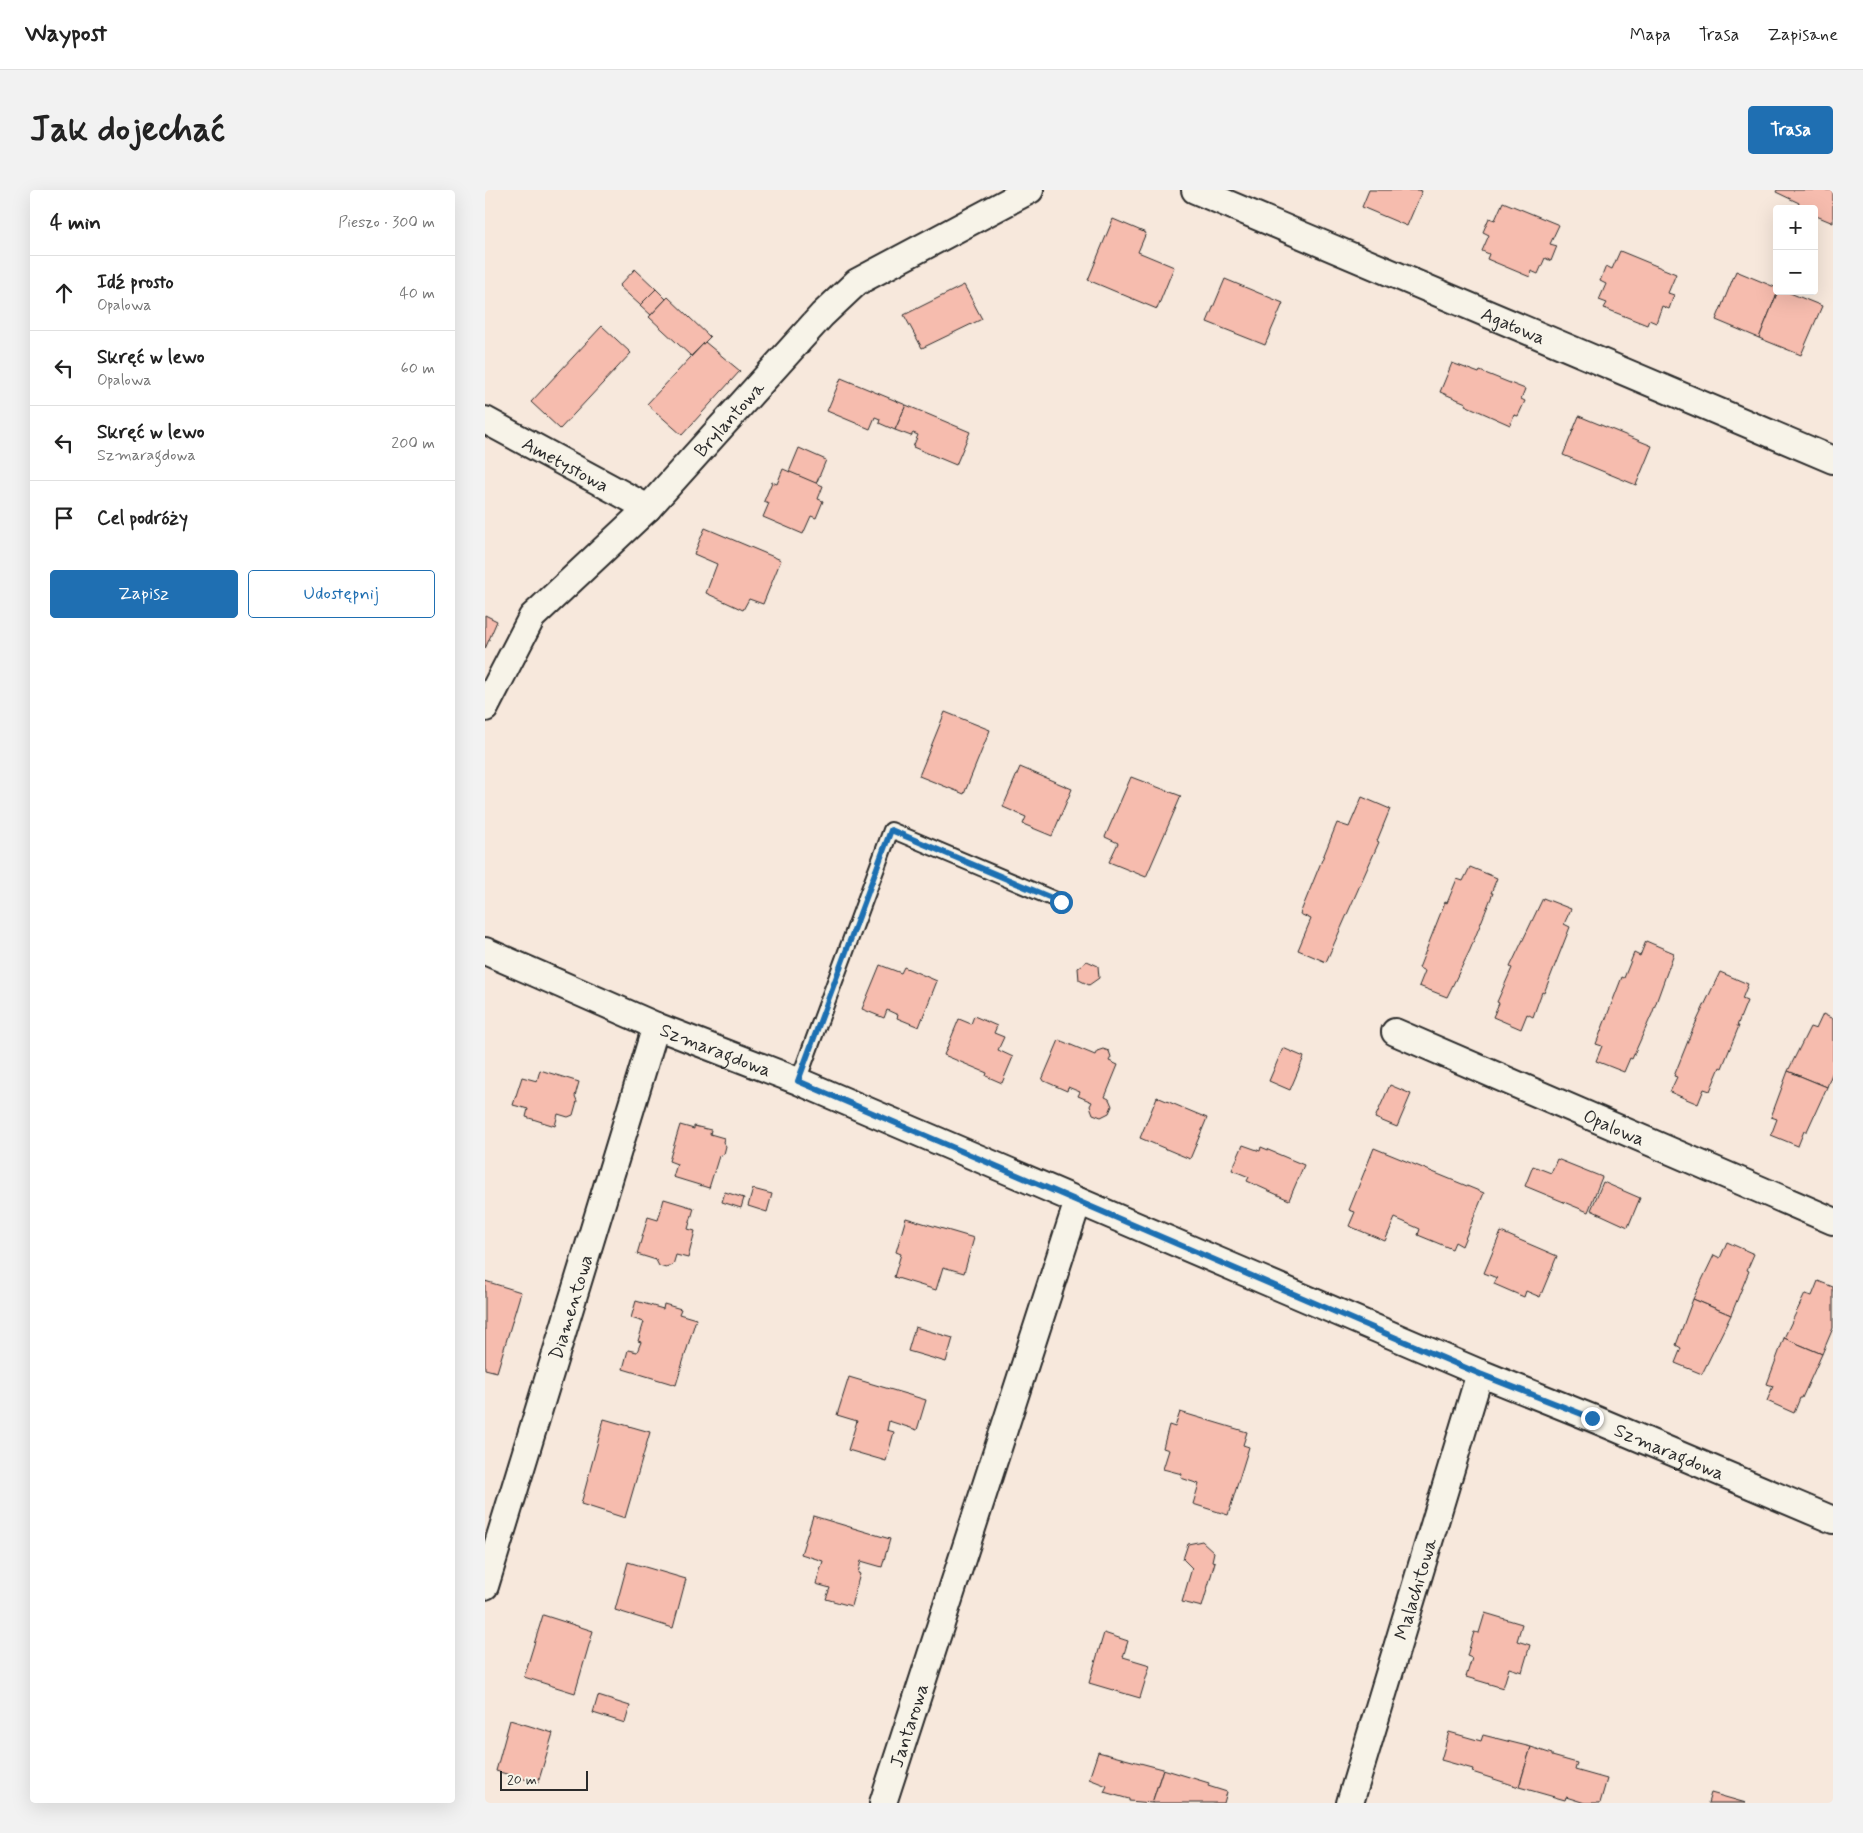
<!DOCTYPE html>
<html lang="pl">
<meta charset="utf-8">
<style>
:root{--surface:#fff;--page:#f2f2f2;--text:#222;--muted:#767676;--line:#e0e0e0;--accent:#1f6fb2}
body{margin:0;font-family:Mynerve,sans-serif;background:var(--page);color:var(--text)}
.controls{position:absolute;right:15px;top:15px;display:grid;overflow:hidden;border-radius:5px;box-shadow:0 5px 20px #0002}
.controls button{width:45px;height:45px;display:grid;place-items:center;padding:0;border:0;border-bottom:1px solid var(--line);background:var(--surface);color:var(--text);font:25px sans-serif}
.scale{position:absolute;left:15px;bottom:12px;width:88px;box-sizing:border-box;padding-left:5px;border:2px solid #2b2b2b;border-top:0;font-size:14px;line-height:18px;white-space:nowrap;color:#2b2b2b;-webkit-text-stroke:4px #f7f3e8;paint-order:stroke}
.stop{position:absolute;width:15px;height:15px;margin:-11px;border:4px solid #1f6fb2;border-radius:50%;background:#fff}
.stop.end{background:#1f6fb2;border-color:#fff;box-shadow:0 1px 5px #0008}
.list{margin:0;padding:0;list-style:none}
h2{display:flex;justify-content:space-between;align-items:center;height:65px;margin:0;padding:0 20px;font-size:21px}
h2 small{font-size:16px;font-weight:400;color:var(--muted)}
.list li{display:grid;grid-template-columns:32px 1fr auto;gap:15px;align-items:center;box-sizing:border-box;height:75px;padding:0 20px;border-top:1px solid var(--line)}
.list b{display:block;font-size:19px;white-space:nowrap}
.list p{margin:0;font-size:16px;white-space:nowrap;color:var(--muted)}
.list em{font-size:16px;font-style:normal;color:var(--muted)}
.actions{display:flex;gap:10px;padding:15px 20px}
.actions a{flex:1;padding:11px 0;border:1px solid var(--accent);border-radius:5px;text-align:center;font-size:18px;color:var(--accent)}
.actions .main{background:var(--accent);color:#fff}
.icon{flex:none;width:28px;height:28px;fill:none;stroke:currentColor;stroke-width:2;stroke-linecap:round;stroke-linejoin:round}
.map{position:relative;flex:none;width:1348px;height:1613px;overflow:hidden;border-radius:5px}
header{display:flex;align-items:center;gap:30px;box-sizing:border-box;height:70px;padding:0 25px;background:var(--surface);border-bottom:1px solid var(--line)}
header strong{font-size:24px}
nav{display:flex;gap:28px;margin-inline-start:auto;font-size:18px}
.intro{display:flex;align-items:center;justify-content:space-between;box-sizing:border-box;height:120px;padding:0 30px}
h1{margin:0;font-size:35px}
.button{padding:12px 22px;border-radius:5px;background:var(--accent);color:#fff;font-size:18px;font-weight:700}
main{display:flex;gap:30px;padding:0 30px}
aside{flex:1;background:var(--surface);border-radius:5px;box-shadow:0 5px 20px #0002}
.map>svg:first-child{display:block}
</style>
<header>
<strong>Waypost</strong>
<nav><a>Mapa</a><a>Trasa</a><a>Zapisane</a></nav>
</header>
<div class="intro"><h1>Jak dojechać</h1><a class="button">Trasa</a></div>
<main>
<aside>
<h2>4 min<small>Pieszo · 300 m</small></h2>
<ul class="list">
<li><svg class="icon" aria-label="ahead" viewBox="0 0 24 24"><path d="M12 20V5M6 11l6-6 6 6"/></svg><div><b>Idź prosto</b><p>Opalowa</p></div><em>40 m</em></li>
<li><svg class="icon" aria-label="left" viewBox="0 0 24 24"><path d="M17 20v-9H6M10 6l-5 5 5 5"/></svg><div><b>Skręć w lewo</b><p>Opalowa</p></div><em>60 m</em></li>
<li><svg class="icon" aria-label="left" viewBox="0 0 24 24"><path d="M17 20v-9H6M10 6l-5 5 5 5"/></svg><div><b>Skręć w lewo</b><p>Szmaragdowa</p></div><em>200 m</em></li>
<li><svg class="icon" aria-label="arrive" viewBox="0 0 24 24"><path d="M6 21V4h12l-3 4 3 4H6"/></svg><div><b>Cel podróży</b></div></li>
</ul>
<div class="actions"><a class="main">Zapisz</a><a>Udostępnij</a></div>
</aside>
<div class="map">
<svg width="1348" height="1613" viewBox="0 0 1348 1613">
<rect width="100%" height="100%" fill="#f7e8dc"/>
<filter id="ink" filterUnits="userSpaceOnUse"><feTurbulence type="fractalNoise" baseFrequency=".02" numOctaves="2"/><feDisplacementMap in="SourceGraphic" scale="10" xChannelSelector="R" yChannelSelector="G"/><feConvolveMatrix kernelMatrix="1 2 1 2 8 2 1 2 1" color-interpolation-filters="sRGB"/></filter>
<g filter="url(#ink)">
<!-- building -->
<g fill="#f6bcae" stroke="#2b2b2b">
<polygon points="884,0 934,0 937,1 922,36 877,17"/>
<polygon points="1292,0 1348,0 1348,33 1329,25 1329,19 1312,18 1314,13 1291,2"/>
<polygon points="1018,12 1074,35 1065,54 1072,56 1066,71 1060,68 1053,84 1046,81 1045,87 1002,69 1004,64 997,61 1004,45 998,42 1004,28 1010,30"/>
<polygon points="628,29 661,43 653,62 689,77 672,119 603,90"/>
<polygon points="1135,61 1191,84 1183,103 1189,105 1184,119 1177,116 1171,133 1164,130 1162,135 1119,118 1122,113 1114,110 1121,94 1115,91 1121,76 1127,79"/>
<polygon points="150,79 171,99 155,115 134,96"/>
<polygon points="1251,81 1292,98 1292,101 1293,101 1274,148 1231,130"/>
<polygon points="740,89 798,113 780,155 722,132"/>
<polygon points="479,95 497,129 437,158 419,125"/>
<polygon points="171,99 181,109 166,125 155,115"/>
<polygon points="1293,101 1300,101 1337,116 1316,165 1274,148"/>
<polygon points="183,107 225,147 206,166 164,127"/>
<polygon points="117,136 146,163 75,239 46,212"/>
<polygon points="220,152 255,181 197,245 162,214"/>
<polygon points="967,173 994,183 995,181 1040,199 1036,209 1040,211 1033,226 1029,225 1025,235 980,215 981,213 955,202"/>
<polygon points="356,188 421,215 410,240 394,233 395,229 390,227 385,239 342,221"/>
<polygon points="421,215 485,242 471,275 428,257 433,245 428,243 426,246 410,240"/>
<polygon points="1094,226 1167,256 1151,295 1078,265"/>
<polygon points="314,258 341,270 331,294 304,282"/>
<polygon points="298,279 338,296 333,309 338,311 331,328 326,326 318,344 278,327 284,313 279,311 287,292 292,294"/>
<polygon points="220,338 296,370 278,414 264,409 258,420 221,403 232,374 209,364"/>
<polygon points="0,425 12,431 0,459"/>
<polygon points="460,522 505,540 479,604 434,586"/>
<polygon points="535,577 587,599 567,646 538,634 541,627 518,617"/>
<polygon points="646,587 696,606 661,687 624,672 633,653 620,647"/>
<polygon points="877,607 905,619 892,651 894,652 841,772 813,760 826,729 815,724 852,633 864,637"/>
<polygon points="985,677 1012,688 1006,703 1008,703 985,760 962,807 934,796 940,781 934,778 960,712 962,713 972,689 978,691"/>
<polygon points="1058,708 1086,719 1079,734 1085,737 1059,803 1057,802 1048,827 1042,824 1036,839 1008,827 1014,813 1012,812 1027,778 1025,777"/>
<polygon points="1161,751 1189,763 1167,824 1147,869 1145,868 1139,882 1111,871 1117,856 1111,854 1137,787 1139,788 1149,763 1155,766"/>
<polygon points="602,771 613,776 614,788 604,795 594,790 593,778"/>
<polygon points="395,775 416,783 419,777 452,791 434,837 412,828 413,825 402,820 399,828 377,819"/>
<polygon points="1235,782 1263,794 1257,809 1262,811 1252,836 1254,836 1237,878 1235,877 1225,901 1219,899 1213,914 1185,902 1192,887 1189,886 1207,841"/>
<polygon points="1338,824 1348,829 1348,881 1342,897 1303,881 1325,837 1331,839"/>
<polygon points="489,826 512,836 509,843 519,847 513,860 528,867 517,893 501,886 502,883 459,865 474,829 486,834"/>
<polygon points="574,850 610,865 612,861 618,859 624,861 626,867 624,871 633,875 620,907 624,909 627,916 624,923 616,927 608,924 605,916 607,912 593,906 595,902 583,897 582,901 557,890"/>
<polygon points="798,858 819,867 805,900 784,891"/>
<polygon points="55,880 94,892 90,906 92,911 88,925 83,927 73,924 70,936 41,927 43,919 28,915 37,887 52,891"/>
<polygon points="1303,881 1342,897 1322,941 1319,941 1313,956 1286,945 1292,929 1286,927"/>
<polygon points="905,895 926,904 912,937 890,928"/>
<polygon points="672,907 722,928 705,969 655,948"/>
<polygon points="195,935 209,939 209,936 226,940 225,944 239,948 238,952 241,956 239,964 234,966 224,998 188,987 192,974 184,971"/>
<polygon points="758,955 775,961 776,957 819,975 804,1010 762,991 764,987 747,980"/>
<polygon points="889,958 999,1003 977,1056 970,1052 967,1059 933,1045 935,1039 910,1028 900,1051 864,1036 870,1022 864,1020"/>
<polygon points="1072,969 1117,987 1103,1022 1040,996 1048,976 1066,983"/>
<polygon points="1118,992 1155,1008 1143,1037 1106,1020"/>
<polygon points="268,999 287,1004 282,1022 263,1016"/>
<polygon points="240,1002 259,1008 256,1018 237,1012"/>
<polygon points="179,1009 209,1018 203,1039 210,1041 203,1068 191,1065 188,1075 181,1078 174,1076 171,1070 152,1064 163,1027 173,1030"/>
<polygon points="421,1028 489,1048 479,1083 458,1077 451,1100 409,1087 416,1064 411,1062"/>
<polygon points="1016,1042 1072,1066 1055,1107 1041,1101 1039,1107 1009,1094 1012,1088 999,1083"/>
<polygon points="1242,1052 1269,1064 1262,1080 1264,1081 1246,1125 1208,1109 1229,1065 1235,1068"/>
<polygon points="0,1091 36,1102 12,1182 0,1179"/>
<polygon points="1333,1091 1348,1097 1348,1138 1337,1164 1299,1148 1320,1104 1327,1106"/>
<polygon points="1208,1109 1246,1125 1217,1184 1190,1173 1196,1158 1191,1155"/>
<polygon points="151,1111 178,1119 179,1114 196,1119 194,1124 211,1129 191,1195 138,1179 143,1160 152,1162 156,1152 153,1151 159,1132 146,1128"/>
<polygon points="430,1137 468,1148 461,1172 423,1161"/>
<polygon points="1299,1148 1337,1164 1317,1208 1315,1208 1309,1223 1282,1211 1288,1196 1282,1194"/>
<polygon points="364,1187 441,1210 432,1240 404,1231 402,1240 409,1242 401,1271 363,1260 372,1231 352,1225"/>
<polygon points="695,1222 762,1242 758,1255 764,1257 743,1325 708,1314 714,1294 696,1288 697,1284 678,1279 684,1260 678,1258 684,1235 690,1237"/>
<polygon points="119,1229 165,1242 140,1328 96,1314"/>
<polygon points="328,1326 405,1349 397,1377 376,1371 373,1383 375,1384 366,1416 341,1409 345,1398 331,1394 338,1371 316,1364"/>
<polygon points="717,1351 729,1362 727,1371 730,1372 717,1417 697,1412 707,1378 698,1369 703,1354"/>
<polygon points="143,1372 201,1389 188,1438 130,1420"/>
<polygon points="1000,1423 1037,1434 1032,1451 1045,1455 1037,1482 1024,1478 1018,1498 981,1487 987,1468 982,1466 989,1442 994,1443"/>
<polygon points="58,1425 108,1441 90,1503 39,1487"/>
<polygon points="619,1443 643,1451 638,1467 665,1475 655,1508 604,1493"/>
<polygon points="113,1506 145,1516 140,1533 108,1523"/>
<polygon points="25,1530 68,1543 53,1593 11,1581"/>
<polygon points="964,1542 996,1551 998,1545 1046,1557 1034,1597 987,1582 988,1579 956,1570"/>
<polygon points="1046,1557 1067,1564 1067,1566 1092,1573 1090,1580 1122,1589 1115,1613 1100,1613 1081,1607 1080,1610 1034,1597"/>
<polygon points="613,1562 678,1579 667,1613 644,1611 644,1609 619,1602 622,1596 604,1589"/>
<polygon points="678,1579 724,1593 723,1596 742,1602 739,1613 667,1613"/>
<polygon points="1226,1603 1261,1613 1223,1613"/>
</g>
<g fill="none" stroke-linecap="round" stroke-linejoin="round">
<!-- lane casing -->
<g stroke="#2b2b2b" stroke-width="18">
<polyline id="lane" points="313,891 406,640 576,712"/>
</g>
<!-- street casing -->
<g stroke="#2b2b2b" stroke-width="30">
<g id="street">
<path id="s1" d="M710 0 1348 270"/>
<path id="s2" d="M0 230 163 318"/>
<path id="s3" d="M0 518 47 427 163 318 337 125 372 92 545 0"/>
<path id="s4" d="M0 761 171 836 313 891 995 1183 1107 1228 1348 1330"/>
<path id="s5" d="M910 842 1348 1031"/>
<path id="s6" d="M0 1396 171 836"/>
<path id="s7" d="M398 1613 593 1011"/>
<path id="s8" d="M865 1613 995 1183"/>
</g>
</g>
<!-- lane -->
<use href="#lane" stroke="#f7f3e8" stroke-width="14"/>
<!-- street -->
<use href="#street" stroke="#f7f3e8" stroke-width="26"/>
</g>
</g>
<g fill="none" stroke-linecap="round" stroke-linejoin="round" filter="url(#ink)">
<!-- route -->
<polyline stroke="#1f6fb2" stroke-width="6" points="576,712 406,640 313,891 995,1184 1107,1228"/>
</g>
<g text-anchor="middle" stroke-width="4" stroke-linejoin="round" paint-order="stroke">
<!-- street labels -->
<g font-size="19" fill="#2b2b2b" stroke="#f7f3e8">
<text dy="7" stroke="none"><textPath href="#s1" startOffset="346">Agatowa</textPath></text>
<text dy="7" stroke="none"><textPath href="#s3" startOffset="382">Brylantowa</textPath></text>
<text dy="7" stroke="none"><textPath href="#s2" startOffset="92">Ametystowa</textPath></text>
<text dy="7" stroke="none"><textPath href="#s4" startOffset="251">Szmaragdowa</textPath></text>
<text dy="7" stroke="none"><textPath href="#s5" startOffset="239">Opalowa</textPath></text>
<text dy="7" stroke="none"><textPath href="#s6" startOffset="292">Diamentowa</textPath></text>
<text dy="7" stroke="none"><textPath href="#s4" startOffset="1286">Szmaragdowa</textPath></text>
<text dy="7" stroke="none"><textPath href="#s8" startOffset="224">Malachitowa</textPath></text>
<text dy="7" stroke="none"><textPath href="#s7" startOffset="82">Jantarowa</textPath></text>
</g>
</g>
</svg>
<div class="controls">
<button>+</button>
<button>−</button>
</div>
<div class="scale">20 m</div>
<div class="stop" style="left:576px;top:712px"></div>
<div class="stop end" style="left:1107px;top:1228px"></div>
</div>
</main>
